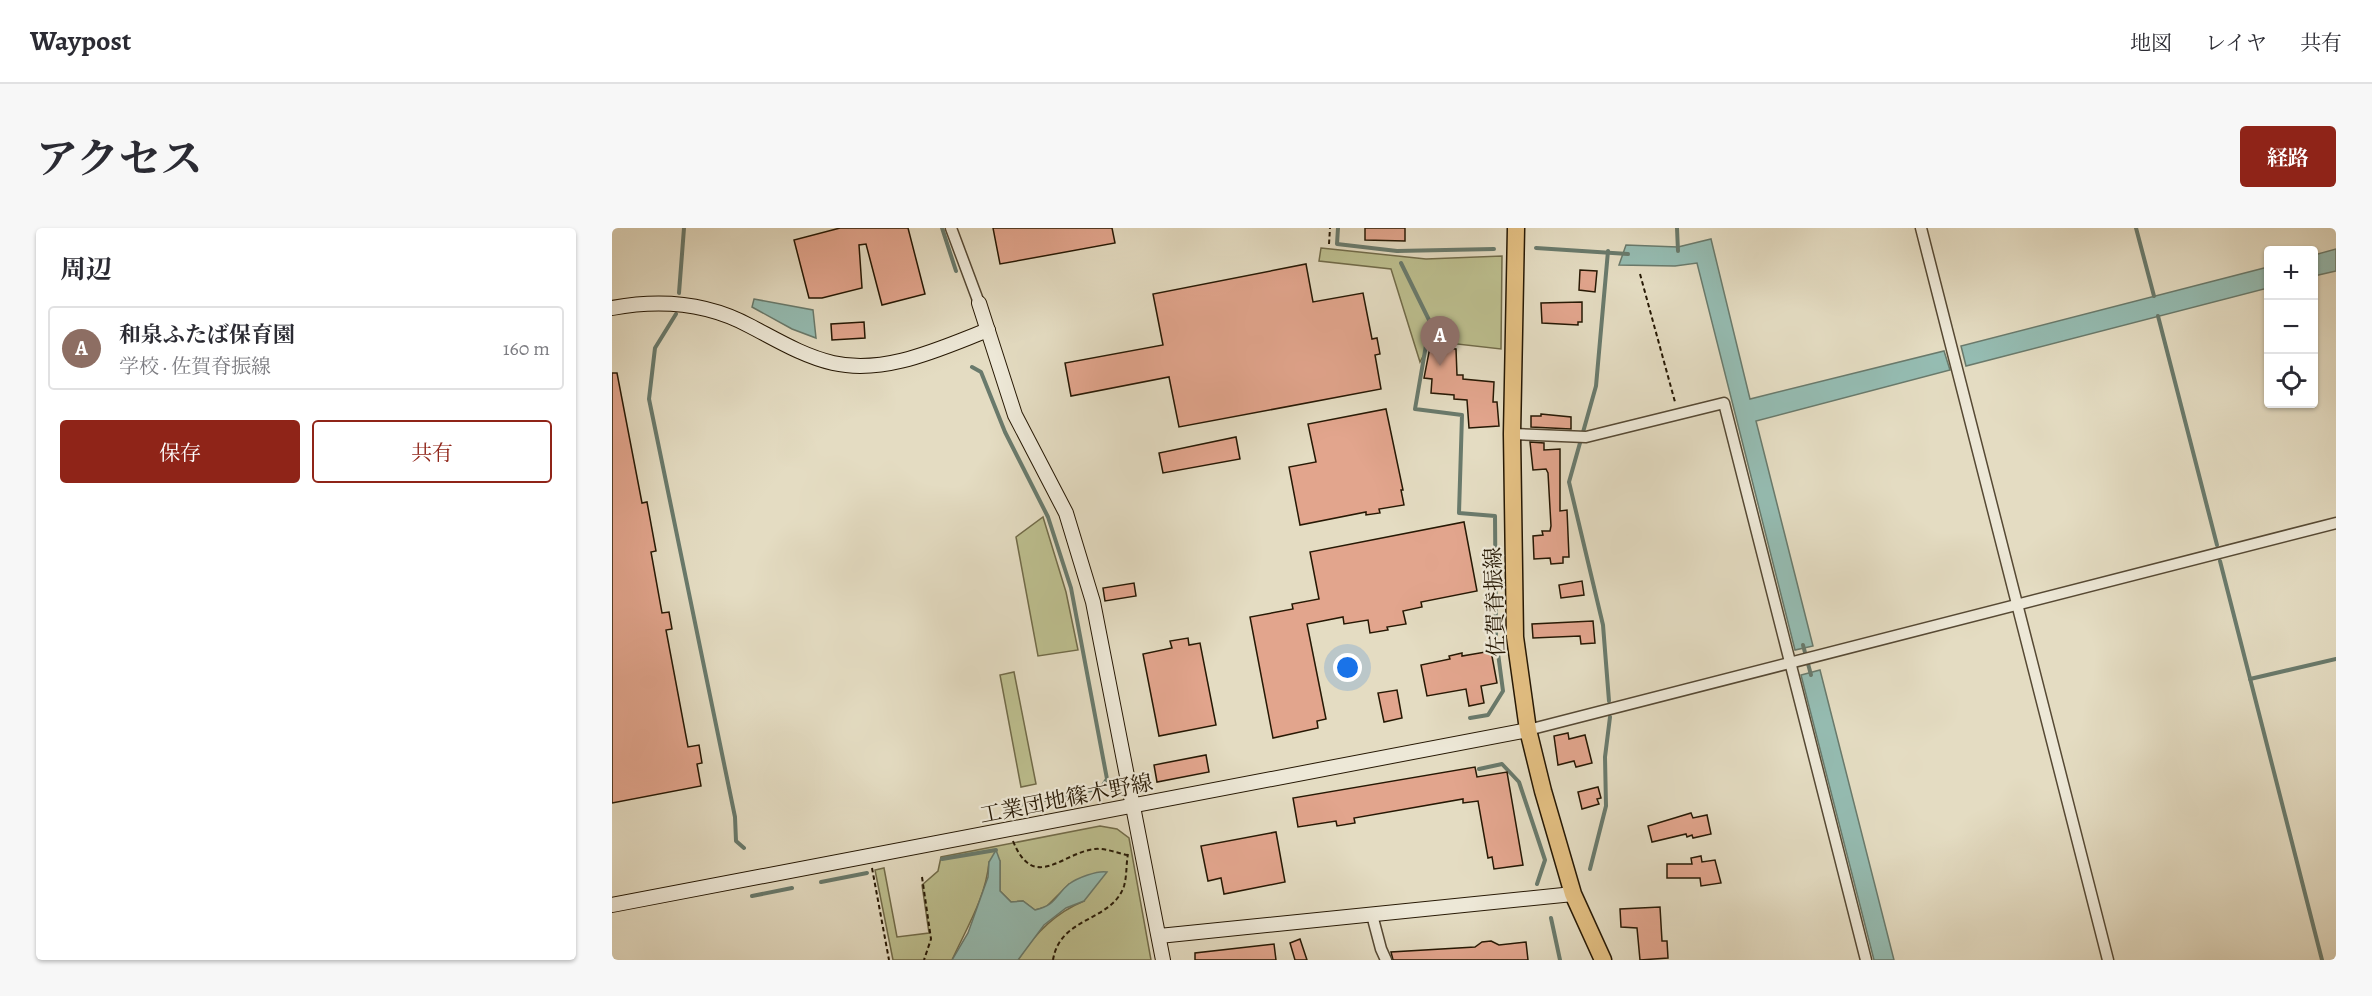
<!DOCTYPE html>
<html lang="ja">
<meta charset="utf-8">
<style>
:root{--surface:#fff;--page:#f7f7f7;--text:#2b2b33;--muted:#7c7c81;--line:#e1e1e2;--accent:#8f2418}
body{margin:0;font-family:Alegreya,"Noto Serif JP",serif;background:var(--page);color:var(--text)}
.controls{position:absolute;right:18px;top:18px;display:grid;overflow:hidden;border-radius:6px;box-shadow:0 2px 4px #0004}
.controls button{width:54px;height:54px;display:grid;place-items:center;padding:0;border:0;border-bottom:2px solid var(--line);background:var(--surface);color:var(--text);font:30px sans-serif}
.you{position:absolute;left:736px;top:440px;width:21px;height:21px;margin:-15px;border:4px solid #fff;border-radius:50%;background:#1a73e8;box-shadow:0 0 0 9px #1a73e833}
.badge{display:grid;place-items:center;width:39px;height:39px;border-radius:50%;background:var(--accent);color:#fff;font-size:20px;font-weight:700}
.pin{position:absolute;translate:-50% -50px;filter:drop-shadow(0 2px 3px #0008)}
.pin::after{content:'';position:absolute;top:32px;width:21px;height:18px;background:inherit;clip-path:polygon(0 0,100% 0,50% 100%)}
.list{margin:0;padding:0;list-style:none}
h2{display:flex;justify-content:space-between;align-items:center;height:78px;margin:0;padding:0 24px;font-size:26px}
h2 small{font-size:20px;font-weight:400;color:var(--muted)}
.list li{display:grid;grid-template-columns:39px 1fr auto;gap:18px;align-items:center;box-sizing:border-box;height:84px;margin:0 12px 12px;padding:0 12px;border:2px solid var(--line);border-radius:6px}
.list b{display:block;font-size:22px;white-space:nowrap}
.list p{margin:0;font-size:20px;white-space:nowrap;color:var(--muted)}
.list em{font-size:20px;font-style:normal;color:var(--muted)}
.actions{display:flex;gap:12px;padding:18px 24px}
.actions a{flex:1;padding:14px 0;border:2px solid var(--accent);border-radius:6px;text-align:center;font-size:21px;color:var(--accent)}
.actions .main{background:var(--accent);color:#fff}
.icon{flex:none;width:33px;height:33px;fill:none;stroke:currentColor;stroke-width:2;stroke-linecap:round;stroke-linejoin:round}
.map{position:relative;flex:none;width:1724px;height:732px;overflow:hidden;border-radius:6px}
header{display:flex;align-items:center;gap:36px;box-sizing:border-box;height:84px;padding:0 30px;background:var(--surface);border-bottom:2px solid var(--line)}
header strong{font-size:28px}
nav{display:flex;gap:33px;margin-inline-start:auto;font-size:21px}
.intro{display:flex;align-items:center;justify-content:space-between;box-sizing:border-box;height:144px;padding:0 36px}
h1{margin:0;font-size:42px}
.button{padding:15px 27px;border-radius:6px;background:var(--accent);color:#fff;font-size:21px;font-weight:700}
main{display:flex;gap:36px;padding:0 36px}
aside{flex:1;background:var(--surface);border-radius:6px;box-shadow:0 2px 4px #0004}
.map>svg:first-child{display:block}
</style>
<header>
<strong>Waypost</strong>
<nav><a>地図</a><a>レイヤ</a><a>共有</a></nav>
</header>
<div class="intro"><h1>アクセス</h1><a class="button">経路</a></div>
<main>
<aside>
<h2>周辺<small></small></h2>
<ul class="list">
<li><span class="badge" style="background:#8d6e63">A</span><div><b>和泉ふたば保育園</b><p>学校 · 佐賀脊振線</p></div><em>160 m</em></li>
</ul>
<div class="actions"><a class="main">保存</a><a>共有</a></div>
</aside>
<div class="map">
<svg width="1724" height="732" viewBox="0 0 1724 732">
<rect width="100%" height="100%" fill="#e4dcc2"/>
<filter id="stains"><feTurbulence type="fractalNoise" baseFrequency=".00333" numOctaves="4"/><feColorMatrix values="0 0 0 0 .2 0 0 0 0 .09 0 0 0 0 .02 0 0 0 .5 -.17"/></filter>
<radialGradient id="worn" r=".72"><stop offset=".6" stop-color="#630" stop-opacity="0"/><stop offset="1" stop-color="#630" stop-opacity=".3"/></radialGradient>
<!-- green -->
<g fill="#bcbe8e" stroke="#716b49" stroke-width="1.5">
<polygon points="709,20 814,31 890,28 889,121 819,113 808,134 779,41 707,33"/>
<polygon points="431,289 454,364 466,422 426,428 404,309"/>
<polygon points="402,444 424,556 409,559 388,447"/>
<path d="M488 598 505 601 517 610 539 732H406C422 706 443 685 472 673L457 656 434 679 423 682 411 673 399 674 388 663V633L377 634C374 669 354 701 340 732H281L263 642 272 640 285 709 317 705 310 657 326 643 329 629Z"/>
</g>
<!-- water -->
<g fill="#95bcb2" stroke="#697a6c" stroke-width="1.5">
<polygon points="1099,11 1138,171 1332,123 1338,142 1144,193 1201,418 1183,422 1085,35 1063,38 1007,37 1014,17 1066,19"/>
<polygon points="1724,21 1724,43 1702,48 1702,27"/>
<polygon points="1656,39 1656,60 1354,138 1349,118"/>
<polygon points="142,71 201,82 204,110 180,101 140,79"/>
<polygon points="1208,442 1282,732 1262,732 1189,447"/>
<path d="M384 622 388 633V663L399 674 411 673 423 682C445 677 443 667 457 656 465 650 486 642 495 644L472 673 454 680 432 697 406 732H340L356 705 376 649 377 634Z"/>
</g>
<g fill="none" stroke-linecap="round" stroke-linejoin="round">
<!-- stream -->
<g stroke="#697a6c" stroke-width="4">
<polyline points="330,0 344,43"/>
<polyline points="726,0 725,16 785,23 882,21"/>
<polyline points="1065,0 1066,23"/>
<polyline points="1524,0 1542,68"/>
<polyline points="924,20 1016,26"/>
<polyline points="996,23 984,158 957,254 991,397 997,473"/>
<polyline points="789,35 818,94 803,181 850,187 847,285 883,288 884,410 891,463 876,487 858,490"/>
<polyline points="67,65 72,0"/>
<polyline points="64,86 43,120 37,171 123,589 124,613 132,620"/>
<polyline points="1546,88 1605,317"/>
<polyline points="360,139 369,144 393,204 436,289 459,360 495,551 489,560 393,580"/>
<polyline points="1608,333 1710,732"/>
<polyline points="1191,417 1199,447"/>
<polyline points="1638,451 1724,431"/>
<polyline points="867,541 890,536 907,554 933,632 925,656"/>
<polyline points="330,631 384,622"/>
<polyline points="978,641 994,578 993,529 998,489"/>
<polyline points="209,654 255,645"/>
<polyline points="140,668 180,660"/>
<polyline points="939,690 948,732"/>
</g>
</g>
<!-- building -->
<g fill="#e2a58d" stroke="#261804" stroke-width="1.5">
<polygon points="228,0 296,0 313,66 270,77 254,16 247,17 250,60 210,70 197,70 182,12"/>
<polygon points="381,0 500,0 503,15 388,36"/>
<polygon points="753,0 793,0 793,13 753,12"/>
<polygon points="694,36 701,74 751,65 760,111 765,110 768,126 763,127 769,161 567,199 557,149 459,168 453,135 551,117 541,66"/>
<polygon points="968,42 985,43 983,64 967,62"/>
<polygon points="970,74 970,94 966,94 966,97 930,95 929,75"/>
<polygon points="252,94 253,110 220,112 219,96"/>
<polygon points="818,119 844,121 845,147 851,147 851,151 882,154 881,174 885,174 887,198 857,200 855,172 842,171 842,167 819,165 820,151 812,150"/>
<polygon points="0,145 5,145 30,275 35,274 44,323 39,324 50,385 57,384 60,401 54,402 76,519 87,517 90,535 85,536 89,558 0,575"/>
<polygon points="774,181 791,262 789,262 792,277 767,281 768,285 754,287 754,284 688,297 677,239 704,234 696,196"/>
<polygon points="929,186 959,189 959,201 919,199 919,188 929,188"/>
<polygon points="624,209 628,231 551,245 547,225"/>
<polygon points="918,214 932,215 932,222 948,221 948,283 955,282 957,329 951,329 951,335 939,336 938,330 922,331 921,308 931,307 930,303 938,303 939,298 936,245 934,241 921,242"/>
<polygon points="852,294 865,363 809,374 810,379 791,383 794,396 775,399 776,402 758,405 756,392 732,396 731,389 695,396 714,491 705,493 706,500 661,510 638,389 681,381 680,376 707,371 698,324"/>
<polygon points="970,353 972,367 949,370 947,357"/>
<polygon points="522,355 524,368 493,373 491,360"/>
<polygon points="981,393 983,415 969,416 968,408 921,410 920,396"/>
<polygon points="576,410 577,417 588,415 604,497 547,508 531,426 560,420 558,413"/>
<polygon points="879,423 885,455 869,458 872,475 857,478 854,461 815,468 809,437 838,431 837,428 850,425 850,428"/>
<polygon points="785,462 790,490 772,494 766,465"/>
<polygon points="956,505 957,511 973,507 980,535 964,539 962,533 946,537 942,508"/>
<polygon points="594,527 597,544 545,554 542,537"/>
<polygon points="863,539 865,549 895,544 911,637 882,641 880,629 876,630 866,573 851,575 851,571 742,590 743,595 725,598 724,593 686,599 681,570"/>
<polygon points="986,559 989,570 985,571 987,576 970,581 966,564"/>
<polygon points="1079,585 1081,590 1095,587 1099,606 1081,610 1080,607 1075,609 1074,606 1040,614 1036,598"/>
<polygon points="664,604 673,654 612,666 609,650 596,653 589,618"/>
<polygon points="1089,628 1090,634 1103,632 1109,655 1089,658 1088,650 1055,650 1055,636 1080,636 1079,630"/>
<polygon points="1048,679 1050,713 1055,713 1056,730 1028,732 1025,700 1009,699 1008,681"/>
<polygon points="688,711 695,732 683,732 678,715"/>
<polygon points="879,713 887,717 914,714 916,732 781,732 779,724 863,719 870,714"/>
<polygon points="662,716 664,732 583,732 583,725"/>
</g>
<g fill="none" stroke-linecap="round" stroke-linejoin="round">
<!-- street casing -->
<g stroke="#564934" stroke-width="13">
<g id="street">
<polyline points="339,0 367,75"/>
<polyline points="1309,0 1496,732"/>
<polyline points="900,206 974,209 1112,175 1254,732"/>
<polyline points="916,502 1724,295"/>
<polyline points="760,687 769,721 774,732"/>
</g>
</g>
<!-- secondary casing -->
<g stroke="#261804" stroke-width="16">
<g id="secondary">
<polyline points="367,75 403,187 454,285 481,374 551,732"/>
<path d="M0 80C48 71 94 74 138 98 165 112 191 128 221 135 274 147 329 120 376 102"/>
<polyline points="0,677 916,502"/>
<polyline points="547,708 961,666"/>
</g>
</g>
<!-- primary casing -->
<g stroke="#261804" stroke-width="19">
<polyline id="primary" points="904,0 900,206 903,409 916,502 931,563 961,666 991,732"/>
</g>
<!-- path -->
<g stroke="#261804" stroke-width="2" stroke-dasharray="4.5 3" stroke-linecap="butt">
<polyline points="717,16 718,0"/>
<polyline points="1028,46 1063,174"/>
<path d="M401 613C422 665 451 624 483 621 493 620 506 625 515 627"/>
<polyline points="260,640 277,732"/>
<polyline points="310,649 319,711 312,732"/>
<path d="M441 732C448 688 500 694 512 658 515 648 514 636 516 626"/>
</g>
<!-- street -->
<use href="#street" stroke="#ede8d7" stroke-width="10"/>
<!-- secondary -->
<use href="#secondary" stroke="#ede8d7" stroke-width="14"/>
<!-- primary -->
<use href="#primary" stroke="#e2be81" stroke-width="16"/>
</g>
<g text-anchor="middle" stroke-width="4.5" stroke-linejoin="round" paint-order="stroke">
<!-- street labels -->
<g font-size="22" fill="#261804" stroke="#ede8d7">
<text transform="translate(882 374) rotate(-92)" y="8">佐賀脊振線</text>
<text transform="translate(454 570) rotate(-11)" y="8">工業団地篠木野線</text>
</g>
</g>
<rect width="100%" height="100%" filter="url(#stains)"/>
<rect width="100%" height="100%" fill="url(#worn)"/>
</svg>
<div class="controls">
<button>+</button>
<button>−</button>
<button><svg class="icon" aria-label="locate" viewBox="0 0 24 24"><circle cx="12" cy="12" r="6"/><path d="M12 2v4M12 18v4M2 12h4M18 12h4"/></svg></button>
</div>
<div class="you"></div>
<div class="pin badge" style="left:828px;top:138px;background:#8d6e63">A</div>
</div>
</main>
